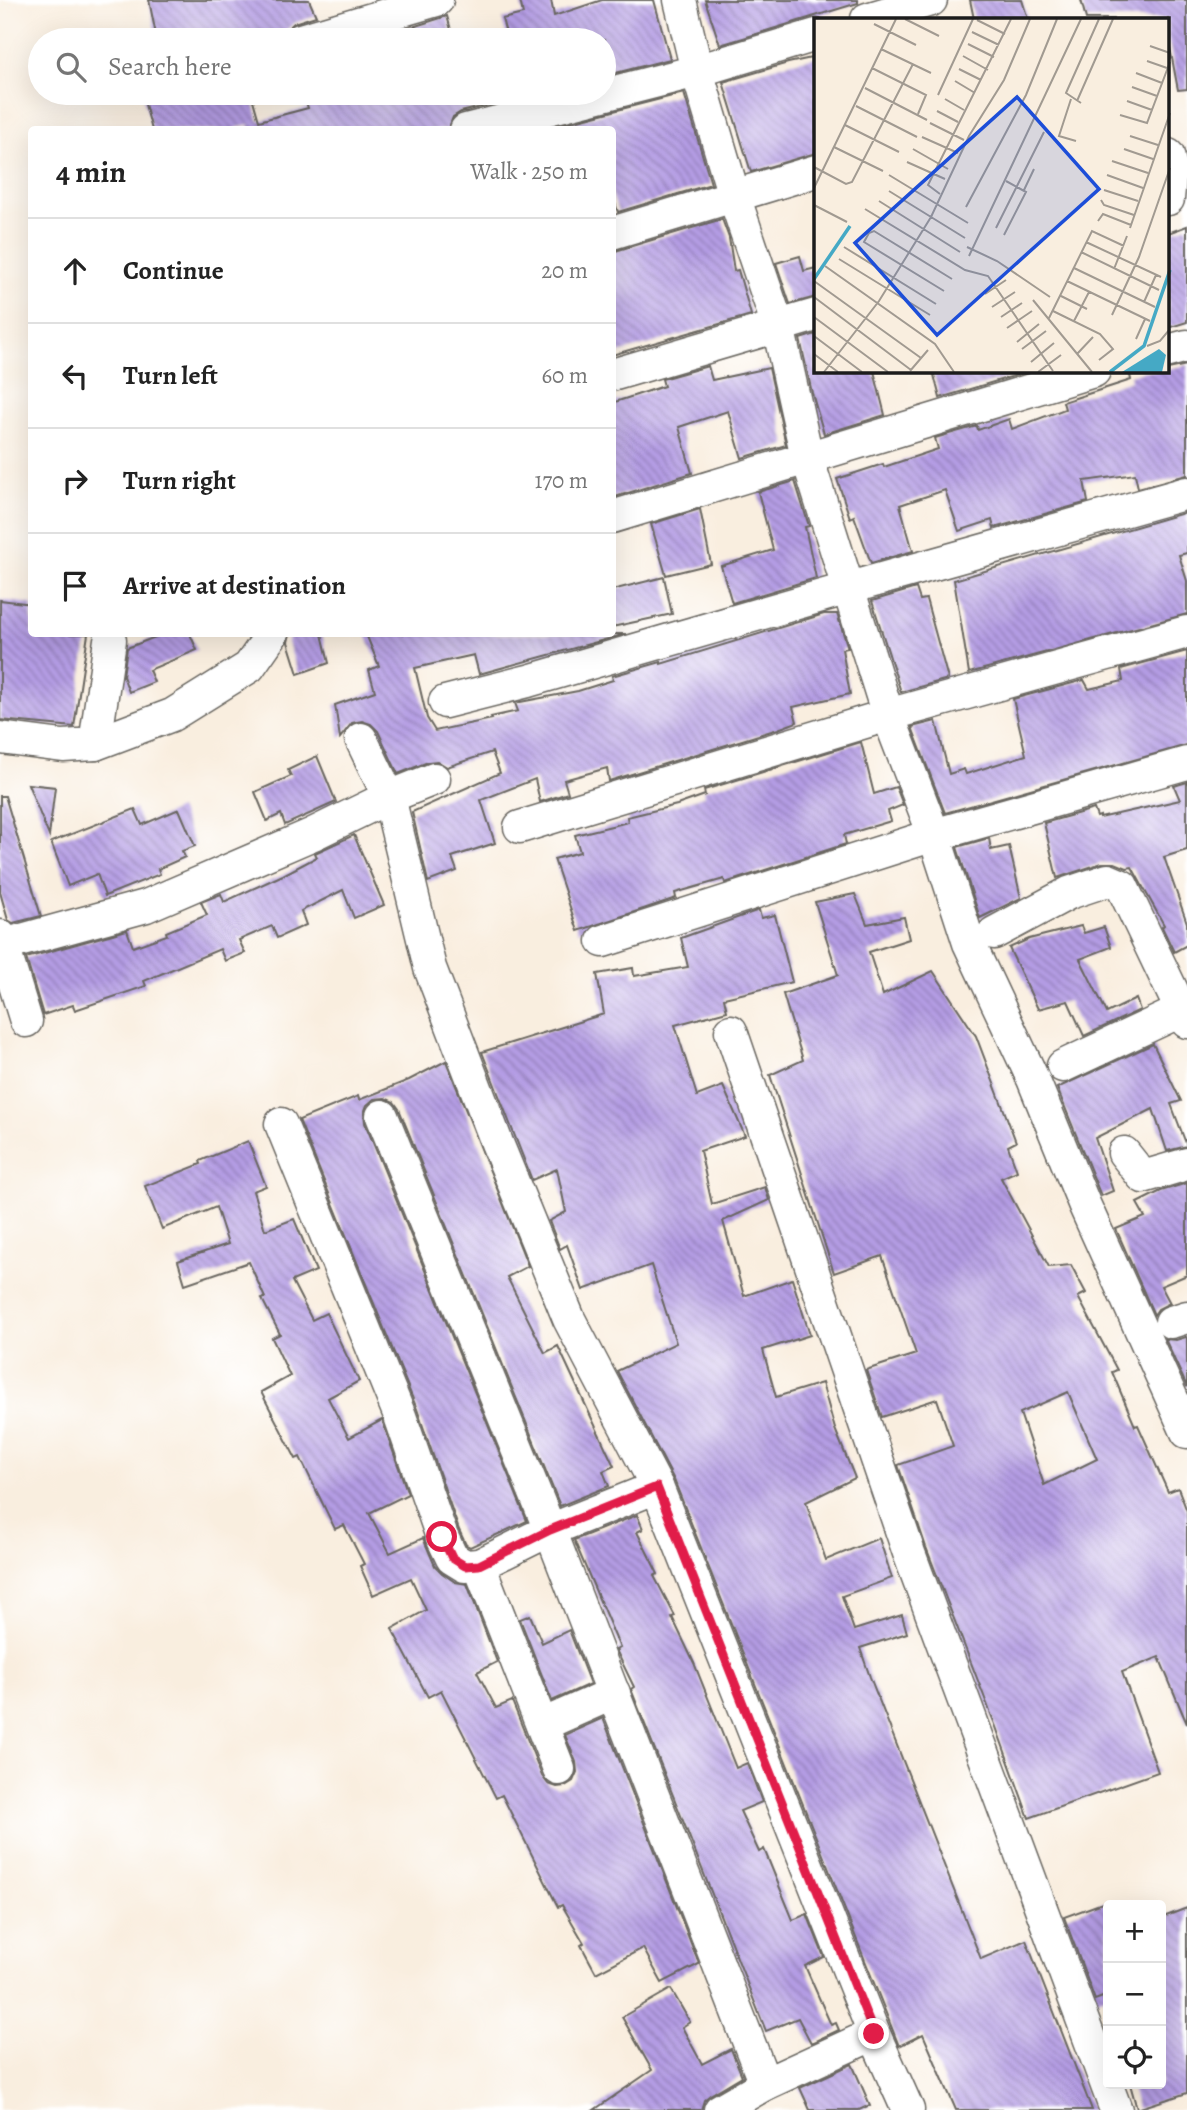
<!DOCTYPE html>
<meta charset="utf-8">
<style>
:root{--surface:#fff;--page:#f2f2f2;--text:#222;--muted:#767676;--line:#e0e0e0}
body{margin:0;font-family:Alegreya,serif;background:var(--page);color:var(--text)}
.controls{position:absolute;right:21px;bottom:21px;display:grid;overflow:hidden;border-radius:7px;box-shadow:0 7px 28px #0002}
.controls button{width:63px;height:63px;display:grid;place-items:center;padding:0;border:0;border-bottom:2px solid var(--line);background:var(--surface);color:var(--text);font:35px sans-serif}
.stop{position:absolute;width:21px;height:21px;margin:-16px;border:5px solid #e11d48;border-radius:50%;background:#fff}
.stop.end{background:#e11d48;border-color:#fff;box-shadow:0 2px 7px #0008}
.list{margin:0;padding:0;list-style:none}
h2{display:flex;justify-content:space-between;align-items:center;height:91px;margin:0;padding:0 28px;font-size:30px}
h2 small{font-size:23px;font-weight:400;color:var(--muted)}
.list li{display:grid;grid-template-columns:46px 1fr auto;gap:21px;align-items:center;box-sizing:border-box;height:105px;padding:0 28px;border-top:2px solid var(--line)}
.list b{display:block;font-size:26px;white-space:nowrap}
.list em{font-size:23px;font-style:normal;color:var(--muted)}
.icon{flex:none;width:38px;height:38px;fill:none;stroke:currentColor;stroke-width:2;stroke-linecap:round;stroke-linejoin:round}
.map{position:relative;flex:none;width:1187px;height:2110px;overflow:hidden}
.search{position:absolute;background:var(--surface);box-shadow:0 7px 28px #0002;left:28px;top:28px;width:588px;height:77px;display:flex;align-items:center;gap:18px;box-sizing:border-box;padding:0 24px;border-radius:38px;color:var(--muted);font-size:26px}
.panel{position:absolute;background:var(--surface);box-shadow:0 7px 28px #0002;left:28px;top:126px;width:588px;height:511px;border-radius:7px}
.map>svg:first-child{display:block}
</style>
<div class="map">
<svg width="1187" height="2110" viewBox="0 0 1187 2110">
<defs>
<pattern id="building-back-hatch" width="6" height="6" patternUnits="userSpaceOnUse" patternTransform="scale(1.75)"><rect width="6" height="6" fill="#b49ce4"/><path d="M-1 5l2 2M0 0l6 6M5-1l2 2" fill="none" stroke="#927eb8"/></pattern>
</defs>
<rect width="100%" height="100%" fill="#fff"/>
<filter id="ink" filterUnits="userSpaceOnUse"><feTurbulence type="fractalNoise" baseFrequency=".0143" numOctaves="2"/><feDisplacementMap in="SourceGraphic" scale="14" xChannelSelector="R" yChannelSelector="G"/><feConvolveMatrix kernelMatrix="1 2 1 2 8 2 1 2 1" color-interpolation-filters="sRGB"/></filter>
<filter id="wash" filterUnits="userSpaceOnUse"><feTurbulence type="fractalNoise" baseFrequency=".00686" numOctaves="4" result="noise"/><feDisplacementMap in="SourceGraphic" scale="28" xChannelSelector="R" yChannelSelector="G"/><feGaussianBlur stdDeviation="1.57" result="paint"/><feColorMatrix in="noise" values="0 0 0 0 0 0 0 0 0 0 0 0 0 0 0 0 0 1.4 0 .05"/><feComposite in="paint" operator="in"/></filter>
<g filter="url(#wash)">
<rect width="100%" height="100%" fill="#f9eedf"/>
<g id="blocks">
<!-- building -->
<g fill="url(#building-back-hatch)" fill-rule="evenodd">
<polygon points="149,0 309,0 316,16 294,23 284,32 249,40 157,40"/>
<polygon points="520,0 551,0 554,16 602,0 654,0 670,59 604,76 604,40 508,40 502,19 523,14"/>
<polygon points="705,0 858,0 858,3 720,45"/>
<polygon points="970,0 1022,0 1028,19 974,19"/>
<polygon points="1081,0 1187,0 1187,89 1178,90 1168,37 1168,19 1086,19"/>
<polygon points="447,16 454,40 385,40 384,36"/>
<polygon points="816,57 816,153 751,172 723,82 788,63"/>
<polygon points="157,93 251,93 259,121 308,108 303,93 524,93 525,96 461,112 453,117 448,130 250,130 249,124 231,130 152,130 143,97"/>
<polygon points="684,93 711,184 618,212 612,194 612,130 555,130 555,126"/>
<polygon points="722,219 729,238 734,271 738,270 751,315 612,355 612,252"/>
<polygon points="1187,226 1187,322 1168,328 1168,233"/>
<polygon points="800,256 804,271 816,268 816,297 790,304 776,263"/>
<polygon points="816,334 816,371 874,371 885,415 824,434 812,393 800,339"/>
<polygon points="1187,365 1187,475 1138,488 1135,474 1084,481 1088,502 994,528 992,520 959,531 945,490 900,505 913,551 871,563 854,516 850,518 837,479 883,464 884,467 938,449 935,438 977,426 978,430 1009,419 1012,429 1065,409 1063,402 1131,380 1130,375 1144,371 1168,371 1168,369"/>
<polygon points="708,366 712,380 769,368 786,445 742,458 728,411 679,427 692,473 612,498 612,403 664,386 662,379"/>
<polygon points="933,371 1030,371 940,398"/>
<polygon points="795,481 809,526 805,527 816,578 732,603 721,566 773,550 758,492"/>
<polygon points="700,509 711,564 666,575 651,524"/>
<polygon points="1187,512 1187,553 1179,555 1187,581 1187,614 969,673 954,580"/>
<polygon points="664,577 672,614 612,627 612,590"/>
<polygon points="916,588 920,600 926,599 948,679 901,692 872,601"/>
<polygon points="0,600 32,604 32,634 88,634 74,727 0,720"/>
<polygon points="824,614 837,614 848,648 842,649 850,694 793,707 797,722 778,729 609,781 607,768 564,780 568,793 540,802 535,779 481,800 495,843 452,857 457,871 428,882 412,812 500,773 492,752 447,767 437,761 428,762 398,774 378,731 371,724 362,721 352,723 340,738 335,705 375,691 369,670 379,666 366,634 626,634 479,674 474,655 415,668 427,718 435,731 492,719 491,717 518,711 515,703 578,691 613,680 612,676 661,662 661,664"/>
<polygon points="163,634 190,634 197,650 149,670 154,682 129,692 123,676 127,648"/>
<polygon points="290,634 322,634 329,663 298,674 288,642"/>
<polygon points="1187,651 1187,745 945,813 912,727 936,721 949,774 964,769 966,774 1026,755 1013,699 1084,680 1089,689 1123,681 1121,669"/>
<polygon points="861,742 874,794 896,787 903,805 888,811 891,821 844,835 846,844 725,883 724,879 675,893 676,898 578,931 554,859 580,852 575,835 628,822 627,817 677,805 705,795 704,790"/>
<polygon points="317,756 336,802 285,825 281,814 267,821 255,792 291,776 288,770"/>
<polygon points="1187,782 1187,850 1164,857 1187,923 1187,945 1174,952 1162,927 1164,925 1132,867 1127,868 1115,863 1102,863 1057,878 1044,823 1094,809 1097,817 1100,816 1100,818 1180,800 1174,786"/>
<polygon points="28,784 55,787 49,836"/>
<polygon points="0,796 5,796 41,916 13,923 8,920 0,892"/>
<polygon points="135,809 142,825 179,809 195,846 182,851 185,857 158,869 160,874 105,896 97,874 68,886 51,842"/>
<polygon points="354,835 384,905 354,918 343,890 301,911 306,925 277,938 272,926 239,940 245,953 225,961 220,949 144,981 146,986 75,1010 73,1005 43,1015 26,958 127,930 133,947 167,935 166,932 207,915 201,902 221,894 224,902 283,875 317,857 315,853"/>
<polygon points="989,838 991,850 1009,846 1021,898 980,918 957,847"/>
<path d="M855 894 867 924 904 917 909 939 869 952 883 995 933 971 976 1036 1016 1142 1008 1146 1017 1171 1001 1178 1049 1267 1071 1265 1086 1293 1078 1297 1117 1370 1112 1372 1135 1426 1138 1425 1168 1492 1178 1488 1187 1511V1724L1159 1657 1122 1672 1158 1772 1029 1818 996 1727 926 1547 898 1465 953 1446 937 1399 882 1417 866 1370 916 1354 882 1256 834 1273 770 1075 803 1060 783 994 838 975 815 902ZM1068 1392 1097 1459 1044 1485 1020 1413Z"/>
<polygon points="759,910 761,918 775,915 792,982 724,998 727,1011 675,1025 697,1096 723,1086 745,1136 700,1151 712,1204 765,1187 769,1200 723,1221 744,1296 792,1279 810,1335 763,1350 776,1397 822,1383 835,1429 855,1478 806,1502 826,1560 879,1538 892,1578 842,1596 854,1630 902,1615 907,1633 860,1648 870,1677 981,1959 1026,1940 1092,2110 956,2110 923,2034 899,2046 674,1480 617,1371 676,1343 651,1265 583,1290 567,1245 560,1249 549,1221 566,1212 557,1169 532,1180 482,1052 604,1014 597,974 633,968 634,976 688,967 681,938"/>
<polygon points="1081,926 1084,933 1104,927 1111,947 1080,959 1107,1013 1136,999 1140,1010 1084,1036 1068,1001 1038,1009 1009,948 1029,939"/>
<polygon points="1153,1044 1181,1101 1171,1104 1187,1146 1167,1151 1153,1109 1095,1138 1113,1191 1101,1196 1057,1088"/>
<polygon points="446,1061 528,1266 507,1277 545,1353 558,1346 614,1466 603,1471 609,1486 560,1506 399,1109 394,1102 385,1098 374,1099 367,1105 364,1113 365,1123 527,1521 470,1547 466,1545 459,1530 417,1409 299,1120 358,1096 359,1100 409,1080"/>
<polygon points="248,1141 266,1186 253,1191 265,1230 294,1219 316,1271 292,1281 312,1320 326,1313 359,1381 328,1398 349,1438 382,1420 408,1494 369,1513 390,1553 423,1538 435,1566 442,1573 455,1582 467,1584 497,1662 477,1672 496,1708 512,1701 542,1776 548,1784 557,1787 565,1786 573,1781 577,1772 576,1762 565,1735 603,1718 699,1964 662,1983 643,1948 596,1973 581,1945 584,1943 562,1905 558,1907 502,1795 496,1798 441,1690 428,1697 392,1629 426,1610 411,1578 373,1595 360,1566 364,1564 344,1525 335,1529 300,1457 296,1459 261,1392 290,1376 272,1338 280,1334 262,1299 265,1298 249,1262 185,1284 178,1261 228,1244 216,1207 162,1229 145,1186 201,1164 200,1161"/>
<polygon points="1187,1183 1187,1275 1161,1286 1170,1303 1158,1309 1154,1315 1116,1229 1145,1217 1137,1203 1161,1191"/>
<polygon points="1186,1337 1187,1338 1187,1387 1165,1339 1176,1340"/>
<polygon points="637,1515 643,1529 637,1532 658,1574 654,1576 675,1616 672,1617 694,1663 736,1768 747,1763 762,1802 740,1811 759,1852 764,1849 793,1920 807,1914 824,1957 805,1966 831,2025 836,2023 839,2030 811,2043 798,2018 766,2031 631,1689 634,1687 616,1650 620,1648 574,1540"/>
<polygon points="530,1615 542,1643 569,1630 590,1684 552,1701 520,1619"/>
<polygon points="1108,1901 1108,1995 1095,2000 1064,1917"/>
<polygon points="1187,1908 1187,2093 1137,2109 1130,2084 1161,2084 1161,1918"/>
<polygon points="671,1989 690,2022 682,2027 702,2064 731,2049 742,2076 710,2095 704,2100 701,2110 594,2110 652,2070 622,2017"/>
<polygon points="852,2064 870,2105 859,2110 810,2110 800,2088"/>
</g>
</g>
</g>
<g filter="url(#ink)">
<use href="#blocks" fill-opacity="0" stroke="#696660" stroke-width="2"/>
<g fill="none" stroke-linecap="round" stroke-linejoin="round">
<!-- minor casing -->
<g stroke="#696660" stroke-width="35">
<g id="minor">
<polyline points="680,0 697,71 734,196 778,326 807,457 888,715 934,835 969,943 1033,1079 1085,1206 1187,1432"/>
<polyline points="867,19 931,0"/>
<polyline points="300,40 437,0"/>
<polyline points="466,130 697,71 816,35"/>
<polyline points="1168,155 1171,168 1168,199"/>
<polyline points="612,233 816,171"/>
<polyline points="1168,351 1187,346"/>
<polyline points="612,375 816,315"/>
<polyline points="612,517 1094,371"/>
<polyline points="445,702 528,681 849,588 1187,493"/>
<polyline points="0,738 63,746 95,744 172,715 249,667 272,634"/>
<polyline points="361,739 389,797 430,968 497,1143 569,1319 657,1487 874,2034 908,2110"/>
<polyline points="95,744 110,640"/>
<polyline points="520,827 888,715 1187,632"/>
<polyline points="994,933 1069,893 1108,880 1122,886 1187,1022"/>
<polyline points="0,936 26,1021"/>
<polyline points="603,941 934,835 1187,763"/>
<polyline points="0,946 146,906 313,834 389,797 434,779"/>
<polyline points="731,1031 909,1553 1116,2110"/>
<polyline points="1063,1066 1187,1008"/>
<polyline points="382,1116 550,1530 765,2084"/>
<polyline points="281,1124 400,1416 442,1537 452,1558 465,1566 479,1565 550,1530 657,1487"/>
<polyline points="1124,1153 1143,1177 1187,1164"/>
<polyline points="1171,1322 1187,1317"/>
<polyline points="479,1565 559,1769"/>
<polyline points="542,1725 614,1693"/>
<polyline points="720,2110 765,2084 874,2034"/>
</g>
</g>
<!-- minor -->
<use href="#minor" stroke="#fff" stroke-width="32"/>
</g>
</g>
<g fill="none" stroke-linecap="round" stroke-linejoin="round" filter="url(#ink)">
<!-- route -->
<polyline stroke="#e11d48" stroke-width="9" points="442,1537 452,1558 465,1566 479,1565 550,1530 657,1487 874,2034"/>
</g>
<!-- overview -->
<g transform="translate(814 18)">
<rect width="355" height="355" fill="#f9eedf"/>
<path d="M345 331 352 337 348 354H308Z" fill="#45a9c5"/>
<path fill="none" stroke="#45a9c5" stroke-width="3.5" d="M0 261 36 208M296 354 330 328 356 252"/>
<path fill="none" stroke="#a19a91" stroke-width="2" d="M91 1 125 18M163 2 191 16M60 6 102 27M158 14 185 27M154 26 180 39M336 28 356 35M67 31 117 55M149 38 174 52M333 43 353 50M58 50 112 77 104 96M145 51 167 62M322 55 348 65M141 63 161 75M318 69 343 78M51 70 113 102M124 77 159 1M131 81 150 92M257 81 245 118 262 123M263 83 299 1M313 83 338 92M267 85 252 75 285 1M42 88 103 119M123 93 144 104M306 97 333 105 356 44M116 105 150 122M31 107 85 134M316 118 344 127M108 119 144 135M20 129 69 153M99 131 134 151M310 131 339 141M298 143 334 155M93 144 131 161M0 149 32 166 38 164 99 46M75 157 154 205M293 157 329 170M0 170 82 1M210 172 220 151M290 172 324 183M75 173 151 220M126 176 114 167 197 1M287 182 290 187 320 197M65 183 146 234M0 187 33 204M152 189 212 77 243 1M51 191 151 252 174 258 239 353M284 203 289 196 317 207M182 210 230 114M316 210 356 95M190 217 212 174 192 163M272 224 347 259M30 229 122 286M153 229 183 243 236 279M267 234 345 272M155 238 267 1M25 241 116 297M11 248 121 326 140 354M260 250 341 289M300 251 313 218M0 263 107 340M253 263 336 303M130 273 50 224 55 215 60 213 138 261M171 276 192 262M247 278 273 291M0 279 97 352M219 282 278 354M330 284 342 257M178 289 201 274M239 293 286 316 299 331 285 342M298 297 325 239 356 150M0 299 74 354M187 299 208 285M235 300 278 213 310 228M260 303 275 274M193 310 218 293M0 318 48 354M322 321 331 301M203 324 225 306M333 328 346 323 356 311M208 331 232 313M0 336 24 354M263 336 279 319M217 344 240 325M96 353 114 332M10 354 65 283 117 199 155 118 190 62 216 1M224 354 247 337"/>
<path fill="#1d4ed8" fill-opacity="0.15" stroke="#1d4ed8" stroke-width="3.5" d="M203 79 285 171 123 317 41 225Z"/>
<rect width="355" height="355" fill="none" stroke="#1c1c1c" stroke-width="3.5"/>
</g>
</svg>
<div class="controls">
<button>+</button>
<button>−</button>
<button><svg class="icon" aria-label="locate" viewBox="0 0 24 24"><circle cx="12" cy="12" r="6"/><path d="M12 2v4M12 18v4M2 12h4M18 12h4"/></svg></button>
</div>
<div class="stop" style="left:442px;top:1537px"></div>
<div class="stop end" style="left:874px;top:2034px"></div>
<div class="search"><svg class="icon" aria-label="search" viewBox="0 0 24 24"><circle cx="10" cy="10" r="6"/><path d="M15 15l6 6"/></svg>Search here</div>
<section class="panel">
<h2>4 min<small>Walk · 250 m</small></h2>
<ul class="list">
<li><svg class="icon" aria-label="ahead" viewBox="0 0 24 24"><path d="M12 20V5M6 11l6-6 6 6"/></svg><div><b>Continue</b></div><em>20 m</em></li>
<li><svg class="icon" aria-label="left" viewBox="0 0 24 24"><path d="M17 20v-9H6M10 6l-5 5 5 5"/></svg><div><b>Turn left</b></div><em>60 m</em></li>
<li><svg class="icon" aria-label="right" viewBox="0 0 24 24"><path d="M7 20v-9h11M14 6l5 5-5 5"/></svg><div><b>Turn right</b></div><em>170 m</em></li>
<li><svg class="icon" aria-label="arrive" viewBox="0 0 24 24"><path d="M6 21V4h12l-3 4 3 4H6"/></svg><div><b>Arrive at destination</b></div></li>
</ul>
</section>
</div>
